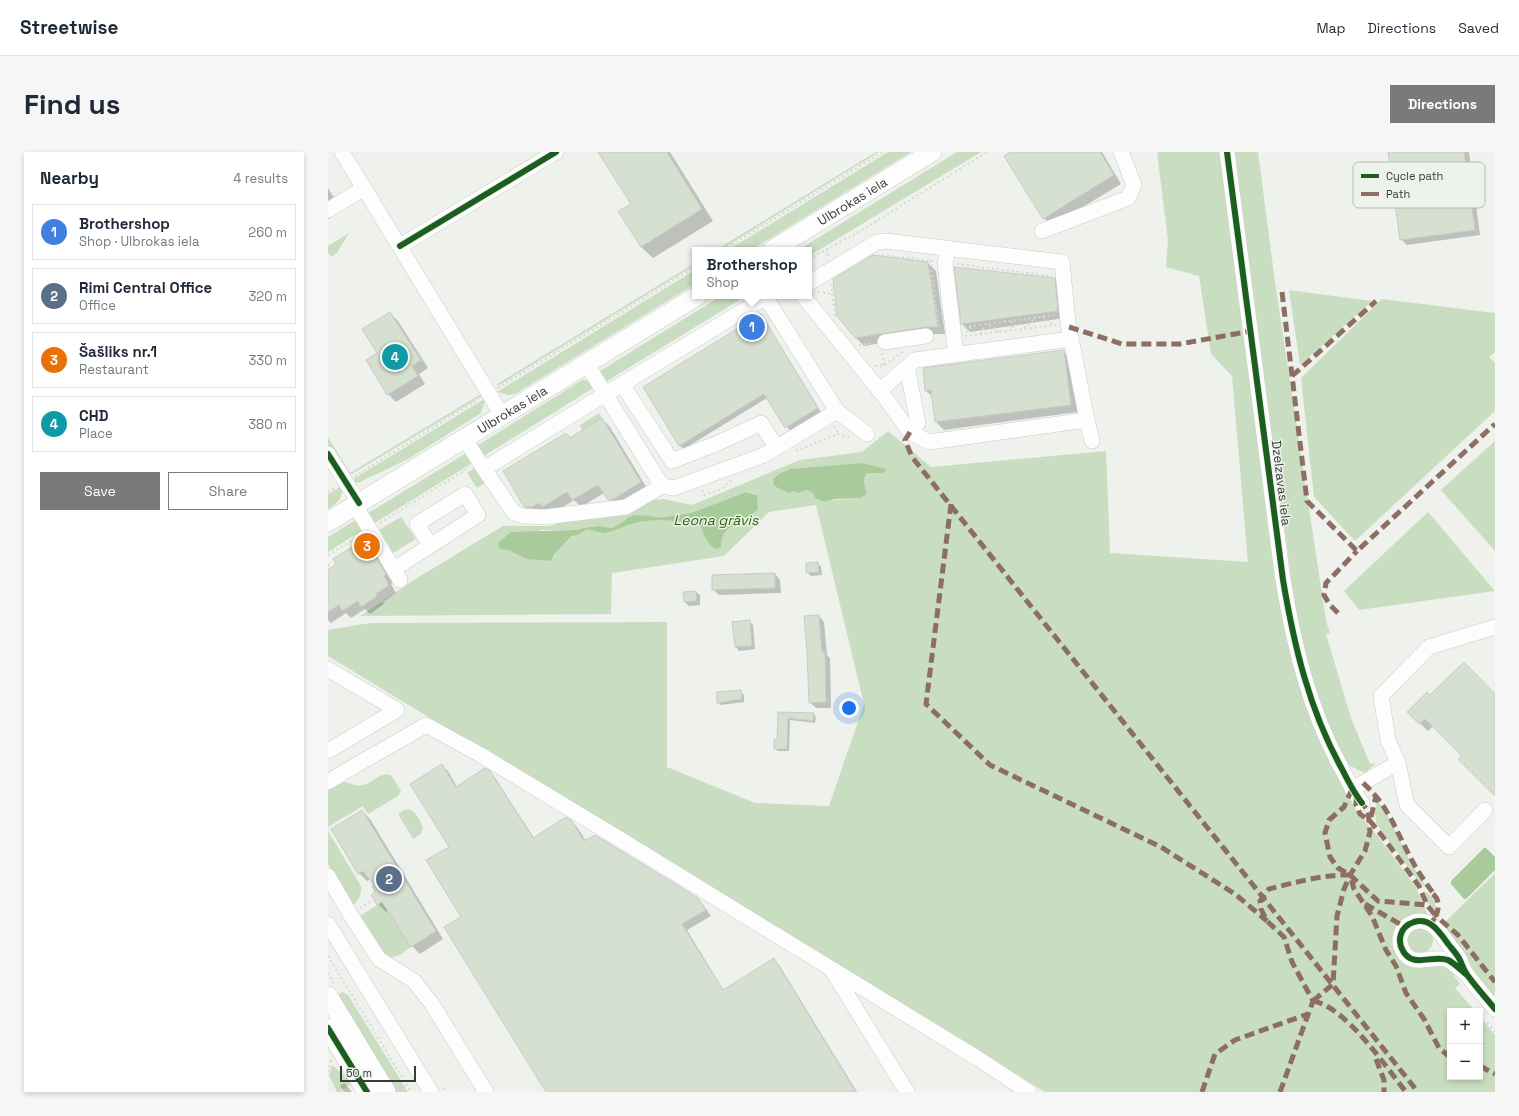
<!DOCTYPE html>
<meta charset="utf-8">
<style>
:root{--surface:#fff;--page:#f6f6f7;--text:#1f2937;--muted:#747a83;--line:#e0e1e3;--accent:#787b77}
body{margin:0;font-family:"Space Grotesk",sans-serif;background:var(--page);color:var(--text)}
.controls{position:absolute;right:12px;bottom:12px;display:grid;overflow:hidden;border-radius:0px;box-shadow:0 2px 6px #0003}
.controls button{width:36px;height:36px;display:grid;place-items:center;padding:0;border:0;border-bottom:1px solid var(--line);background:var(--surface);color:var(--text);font:20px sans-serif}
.scale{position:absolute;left:12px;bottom:10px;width:76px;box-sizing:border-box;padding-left:4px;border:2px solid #393b38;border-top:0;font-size:11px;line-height:14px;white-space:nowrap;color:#393b38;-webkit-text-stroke:3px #edf2eb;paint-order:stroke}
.you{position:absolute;left:521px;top:556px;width:14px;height:14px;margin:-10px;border:3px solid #fff;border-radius:50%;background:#1a73e8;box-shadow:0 0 0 6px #1a73e833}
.badge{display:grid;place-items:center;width:26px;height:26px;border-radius:50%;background:var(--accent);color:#fff;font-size:13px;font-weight:700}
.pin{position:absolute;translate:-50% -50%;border:2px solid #fff;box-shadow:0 1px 4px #0006}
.popup{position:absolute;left:364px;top:95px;width:120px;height:52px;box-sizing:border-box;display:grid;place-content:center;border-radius:0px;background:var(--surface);filter:drop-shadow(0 1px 3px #0005);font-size:13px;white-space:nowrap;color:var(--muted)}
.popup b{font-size:15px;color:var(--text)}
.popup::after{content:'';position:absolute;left:50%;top:100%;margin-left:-8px;border:8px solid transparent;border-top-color:var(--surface)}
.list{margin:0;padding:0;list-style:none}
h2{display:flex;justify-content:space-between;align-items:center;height:52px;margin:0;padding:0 16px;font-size:17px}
h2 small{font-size:13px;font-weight:400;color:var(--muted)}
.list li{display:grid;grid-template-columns:26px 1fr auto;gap:12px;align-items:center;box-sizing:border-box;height:56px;margin:0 8px 8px;padding:0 8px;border:1px solid var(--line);border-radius:0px}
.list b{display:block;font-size:15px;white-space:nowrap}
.list p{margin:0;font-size:13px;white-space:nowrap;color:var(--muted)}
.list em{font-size:13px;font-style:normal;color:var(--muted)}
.actions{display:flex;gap:8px;padding:12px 16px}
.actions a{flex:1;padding:9px 0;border:1px solid var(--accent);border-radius:0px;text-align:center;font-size:14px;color:var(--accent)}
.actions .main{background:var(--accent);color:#fff}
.map{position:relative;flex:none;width:1167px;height:940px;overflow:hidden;border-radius:0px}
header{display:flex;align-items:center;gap:24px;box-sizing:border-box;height:56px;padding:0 20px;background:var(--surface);border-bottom:1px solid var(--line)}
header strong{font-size:19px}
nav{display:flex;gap:22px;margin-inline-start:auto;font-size:14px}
.intro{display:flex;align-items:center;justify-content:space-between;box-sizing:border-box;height:96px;padding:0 24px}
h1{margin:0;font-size:28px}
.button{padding:10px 18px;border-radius:0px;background:var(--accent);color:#fff;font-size:14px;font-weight:700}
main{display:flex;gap:24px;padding:0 24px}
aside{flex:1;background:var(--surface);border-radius:0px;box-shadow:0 2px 6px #0003}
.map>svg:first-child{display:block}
</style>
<header>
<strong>Streetwise</strong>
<nav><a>Map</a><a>Directions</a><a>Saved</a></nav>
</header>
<div class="intro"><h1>Find us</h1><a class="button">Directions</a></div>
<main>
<aside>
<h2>Nearby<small>4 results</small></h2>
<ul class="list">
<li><span class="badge" style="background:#3f7fe0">1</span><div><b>Brothershop</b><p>Shop · Ulbrokas iela</p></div><em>260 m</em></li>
<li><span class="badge" style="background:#5c6f8a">2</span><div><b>Rimi Central Office</b><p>Office</p></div><em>320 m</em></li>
<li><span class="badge" style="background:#e8710a">3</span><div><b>Šašliks nr.1</b><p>Restaurant</p></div><em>330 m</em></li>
<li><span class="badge" style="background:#0f9aa8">4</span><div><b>CHD</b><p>Place</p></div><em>380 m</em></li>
</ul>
<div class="actions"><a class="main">Save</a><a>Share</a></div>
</aside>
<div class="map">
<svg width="1167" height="940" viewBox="0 0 1167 940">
<rect width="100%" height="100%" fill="#eef1ec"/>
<!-- green -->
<g fill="#c9dec0" fill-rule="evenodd">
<polygon points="548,0 551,0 392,98 388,98"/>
<polygon points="560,0 583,0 423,98 400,98"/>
<polygon points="629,0 653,0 481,104 481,98 470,98"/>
<path d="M829 0H894L943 400 963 499 1009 620 1028 659 1052 687 1088 735 1100 764 1068 791 1105 811 1118 814 1123 819 1132 832 1127 836 1147 859H1122V925H1152V865L1167 883V940H717L0 504V478L42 471 339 470V615L427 651 501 654 536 552 488 353 441 360 396 404 284 421 283 462 32 464 89 426 175 374H222L295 351 336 347 364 353 472 308 534 300 560 279 603 315 778 299 782 401 920 410 904 224 883 202 871 124 838 115 840 88ZM535 311 559 317 555 321H539C534 328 537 335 539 342 527 349 510 346 496 350L483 339 479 338 471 341 465 339 461 340 446 334ZM418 340 428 342 430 358C422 366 399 375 396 382 394 385 393 391 393 395L389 396 378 388 374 376C354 368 329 366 307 371 297 373 286 379 277 381 271 382 265 377 259 378 253 380 251 384 245 384L230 398 226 405 173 396 213 378H247L255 376 270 374 284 376 296 369 300 365 331 364 335 365 363 361Z"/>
<polygon points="906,0 930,0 947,130 998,469 1002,481 998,482 1023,566 1042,612 1048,611 1037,621 1018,612 993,555 975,497 965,440"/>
<polygon points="21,81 9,101 3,105 0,100 0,94"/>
<polygon points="367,111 367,113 170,234 169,232"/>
<polygon points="367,118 367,132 187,242 181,243 169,240"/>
<polygon points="961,138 1044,149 972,213"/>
<polygon points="393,144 418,144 279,229 272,219"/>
<polygon points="1054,147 1167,161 1167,200 1161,205 1167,211 1167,259 1027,389 986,345 973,226"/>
<path d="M254 228C260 228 263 230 267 235L154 305 147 295Z"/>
<polygon points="153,242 154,244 19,325 0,295 0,285 22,321"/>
<polygon points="158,246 153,261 82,306 32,330 26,331 22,329"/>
<polygon points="271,261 274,266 254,278 252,273"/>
<polygon points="1167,289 1167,399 1113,338"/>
<polygon points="140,300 146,310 45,372 40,363 42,360"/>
<polygon points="149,314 159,330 149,336 139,321"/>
<path d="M14 334C15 346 10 351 0 357V342Z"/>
<polygon points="1100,360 1167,439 1031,458 1016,439"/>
<polygon points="73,365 88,387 65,401 51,378"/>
<polygon points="26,369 29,369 36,377 0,400 0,385"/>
<path d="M58 622 63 623 73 639 70 644 40 662 35 654 0 675V638C17 621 20 636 35 633 43 631 49 624 58 622Z"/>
<polygon points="1049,648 1058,660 1084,713 1099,736 1091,730 1048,671 1047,660"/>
<path d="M78 657C88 658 91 667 95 675L93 682 85 687 70 662Z"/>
<path d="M0 679 33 734C34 744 30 749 23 755L0 712Z"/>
<polygon points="1167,721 1167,846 1153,829 1112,775"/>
<path d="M1097 739C1106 746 1108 750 1108 760L1099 750Z"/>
<path d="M54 750 83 795C75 800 68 808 57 805L29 766Z"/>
<circle cx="1092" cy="788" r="13"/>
<polygon points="14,840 20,843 80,940 65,940 7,845"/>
<polygon points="4,913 19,926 23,932 13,938 15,940 9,940 1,924"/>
</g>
<!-- water -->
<g fill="#a9cb9b">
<path d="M535 311 559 317 555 321H539C534 327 537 335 539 342L532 346 507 347 496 350 487 346 486 342 479 338 471 341 465 339 461 341 446 334 445 327 451 322 462 317Z"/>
<path d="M418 340 429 343 430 358C422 365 399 375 396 382 394 385 393 391 393 395L388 397C381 393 375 385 374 376 354 368 328 366 307 371 298 373 285 380 277 381 271 382 265 377 259 378 253 380 251 384 244 384L230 398 222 409 199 407 180 398 173 397 170 394V391L183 380 247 378 255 376 270 374 284 376 296 369 300 365 308 363 335 365 363 361Z"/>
<polygon points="1156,696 1158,696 1167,705 1167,718 1138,747 1136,747 1123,732 1123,729"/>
</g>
<!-- shadow -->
<g fill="#0003">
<polygon points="271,0 342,0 385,69 325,106 313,95 292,60 304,52"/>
<polygon points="685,0 774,0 793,32 723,74 716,66"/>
<polygon points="1061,0 1141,0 1152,83 1079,93 1073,87"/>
<polygon points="0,36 14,58 0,67"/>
<polygon points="600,111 608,119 617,182 605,182 536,194 528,186"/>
<polygon points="628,116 726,127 734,135 737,166 642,180 634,172"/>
<polygon points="62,161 70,169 100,216 91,222 97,232 68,250 60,242 50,201"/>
<polygon points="433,163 436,167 493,260 462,279 439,246 356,297 352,294 316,235"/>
<polygon points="735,199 743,207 750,260 616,278 608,270 605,245 598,239"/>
<polygon points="274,267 282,275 320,338 288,356 276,341 253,355 246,348 223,363 205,362 197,354 238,282 243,286"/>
<polygon points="37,388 45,396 65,430 63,432 68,441 55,450 56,452 42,462 37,457 23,466 18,461 3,471 0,468 0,419"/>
<polygon points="490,411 493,415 494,423 483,424 479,420"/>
<polygon points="447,422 452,428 453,441 391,443 385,437"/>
<polygon points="368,440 372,443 372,453 361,454 357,450 356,441"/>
<polygon points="491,464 496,470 499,503 502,506 503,556 488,556 482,550"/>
<polygon points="421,469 425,473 427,497 411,499 408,495 406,471"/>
<polygon points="413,540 416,543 416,550 393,553 390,550"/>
<polygon points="1167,543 1167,643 1135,604 1105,574 1100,579 1080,560 1103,545"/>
<polygon points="451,561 485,562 488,565 487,571 462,568 461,599 450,599 447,597 450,588"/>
<polygon points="114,614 120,619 129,635 161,620 167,626 206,686 243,669 249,675 258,689 369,747 375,753 383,764 359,778 396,839 445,807 451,813 529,940 219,940 134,765 123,695"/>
<polygon points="34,659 42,667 115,787 92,802 84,794 60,758 58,760 50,752 47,733 42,727 39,729 31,721"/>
<polygon points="16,931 18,933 24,940 16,940 12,934"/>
</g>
<!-- building -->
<g fill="#d5e0d0" stroke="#c8cac6">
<polygon points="270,0 339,0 374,57 313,95 290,59 303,52"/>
<polygon points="683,0 772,0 786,23 715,67 676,4"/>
<polygon points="1060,0 1136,0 1147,78 1072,88"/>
<polygon points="545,103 600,110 610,175 597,175 527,186 509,164 505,127"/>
<polygon points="626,115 727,126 730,159 633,172"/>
<polygon points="62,160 93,208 84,214 90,224 59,243 38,208 49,201 34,177"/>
<polygon points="433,162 490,256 457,276 436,242 351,294 315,235"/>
<polygon points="736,198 743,253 607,270 603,238 597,239 595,216"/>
<polygon points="274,266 313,330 284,348 280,348 270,333 244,348 239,340 214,355 211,351 204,355 196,355 175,319 238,281 242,286"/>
<polygon points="37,387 58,422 56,424 61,433 48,442 49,444 33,455 30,449 14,459 11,453 0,460 0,418 8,412 5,407"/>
<polygon points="490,410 491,420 478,421 478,411"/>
<polygon points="447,421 447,436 384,438 384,423"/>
<polygon points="368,439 369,449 356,450 355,440"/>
<polygon points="491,463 494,500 497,500 498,550 481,551 479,500 476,464"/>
<polygon points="422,468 424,494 407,495 404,470"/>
<polygon points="1136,510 1167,542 1167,644 1130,607 1134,604 1097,567 1091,572 1079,560 1099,540 1102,543"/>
<polygon points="413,538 414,547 389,551 389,540"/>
<polygon points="450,560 486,561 485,569 460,566 459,597 446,597 446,587 449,587"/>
<polygon points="114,612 128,635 157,616 162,619 205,686 238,665 243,668 256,689 267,683 370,746 378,758 354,772 395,838 446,806 528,940 218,940 116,775 133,765 98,708 121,695 82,632"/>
<polygon points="34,658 108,779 83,795 54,750 49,753 43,743 47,740 44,734 46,733 35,719 30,722 3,677"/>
</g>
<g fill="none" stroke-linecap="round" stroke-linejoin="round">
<!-- minor casing -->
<g stroke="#c9ccc8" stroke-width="16">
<g id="minor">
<polyline points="14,0 174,263"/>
<path d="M899 0 955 428C966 493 981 558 1014 617 1020 629 1026 641 1034 651"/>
<polyline points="0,58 36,36"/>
<polyline points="714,79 800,46 806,33 793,0"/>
<polyline points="72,94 228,0"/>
<polyline points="620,96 617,112 628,202"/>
<polyline points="475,144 556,244 582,280 601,290 759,268 740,171 734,110 558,89 549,90 481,131"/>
<polyline points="557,190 598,184"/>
<polyline points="579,215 590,271 582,280"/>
<polyline points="294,232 344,309 390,291 433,271 448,295"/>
<polyline points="551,239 587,208 743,187"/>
<polyline points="509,259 539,282"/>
<polyline points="759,268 764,289"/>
<polyline points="136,286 156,317 266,249 438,145"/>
<polyline points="0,302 31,351"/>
<polyline points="156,317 186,361 195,364 217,365 298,355 334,334 258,211"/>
<polyline points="334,334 346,336 436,303 509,259 437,144"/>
<polyline points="27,353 72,428"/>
<polyline points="66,417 150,363 137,342 89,372 102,393"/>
<polyline points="0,517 69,558 0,599"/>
<polyline points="1070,611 1079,653 1121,695 1157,658"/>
<path d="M0 630C32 610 66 592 98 573L151 602 295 689 649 906 701 940"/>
<polyline points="1024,637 1070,611 1060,588 1053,544 1101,495 1167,475"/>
<polyline points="0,724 22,762 51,807 86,829 104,852 158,940"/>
<polyline points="0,772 103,940"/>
<polyline points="504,818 579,940"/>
<path d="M1139 823C1133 818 1126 811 1120 808 1105 802 1085 817 1075 799 1072 794 1071 788 1073 782 1075 776 1080 772 1086 770 1103 765 1112 781 1121 793 1125 798 1129 802 1132 808 1134 813 1136 819 1140 824 1148 835 1158 846 1167 857"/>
</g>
</g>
<!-- major casing -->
<g stroke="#c9ccc8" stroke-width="20">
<g id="major">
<path id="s1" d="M444 98 604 0"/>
<path id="s2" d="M0 370 369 144"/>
<polyline points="0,844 58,940"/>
<polyline points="0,876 39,940"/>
</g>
</g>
<!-- path -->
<g stroke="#d6d7d6" stroke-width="2" stroke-dasharray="2 3" stroke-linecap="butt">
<polyline points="499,97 500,106"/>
<polyline points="395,98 555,0"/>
<polyline points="554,103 605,109"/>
<polyline points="481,107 534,78 659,0"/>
<polyline points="602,108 611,177"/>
<polyline points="629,112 724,124"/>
<polyline points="503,132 507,164"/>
<polyline points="490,140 505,142"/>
<polyline points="715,165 726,173"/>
<polyline points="684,169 685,178"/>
<polyline points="636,175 727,163"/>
<polyline points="696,176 708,165"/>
<polyline points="638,180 645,174"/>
<polyline points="652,182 658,172 672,180"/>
<polyline points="637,184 728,173"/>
<polyline points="531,193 546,191"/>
<polyline points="554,201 556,213"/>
<polyline points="547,214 557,213 574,200"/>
<polyline points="170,236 367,115"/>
<polyline points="506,274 510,282"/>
<polyline points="468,299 510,282 523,286"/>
<polyline points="540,300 554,287 550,284"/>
<polyline points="27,324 151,247"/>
<polyline points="374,338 376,343 394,337 403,328"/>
<polyline points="0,340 8,335"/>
<polyline points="52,371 142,315"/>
<polyline points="0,403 31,384"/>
<polyline points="0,412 2,415 0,416"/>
<polyline points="32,756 46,747"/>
<polyline points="0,804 83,940"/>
<polyline points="0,821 6,832"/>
<polyline points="1159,871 1167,880"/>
<polyline points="0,920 3,908"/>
<polyline points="115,936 118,940"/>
</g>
<!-- minor -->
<use href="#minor" stroke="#fcfdfc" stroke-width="15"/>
<!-- major -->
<use href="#major" stroke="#fcfdfc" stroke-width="19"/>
<!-- quiet -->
<g stroke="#8d6e63" stroke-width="5" stroke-dasharray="10 5" stroke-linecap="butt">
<polyline points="954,140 979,349 1029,399 1167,272"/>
<polyline points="741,175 794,192 852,192 923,179"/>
<polyline points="964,224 1048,149"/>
<polyline points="582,280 577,288 584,305 1090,940"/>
<polyline points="623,352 598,552 662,613 833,695 907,742 939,769"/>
<polyline points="1010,461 1002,453 996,443 998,431 1029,399"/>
<path d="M1035 631C1063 655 1071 688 1090 719 1095 727 1101 735 1107 744"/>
<polyline points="1024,637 1016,655 1001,668 997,681 1002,705 1010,716 1022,723 1050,749 1099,753"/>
<polyline points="1028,644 1028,653 1032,662 1042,669 1055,685 1091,734 1099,753 1108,764 1103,772"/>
<polyline points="1043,665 1048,644"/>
<path d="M1105 742C1112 748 1111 756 1108 764L1130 783 1167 830"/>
<polyline points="1037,752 1077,775"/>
<polyline points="985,849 1005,832 1009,764 1016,737 1022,723 1037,699 1042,680 1040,659 1034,651"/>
<path d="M985 849C1018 855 1057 914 1078 940"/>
<polyline points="1048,907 1056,928 1056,940"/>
<polyline points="1152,914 1167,922"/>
<polyline points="874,940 887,902 907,888 980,862"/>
<path d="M952 940 985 849 964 810 956 785 939 769 933 757 932 749 941 737C965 731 997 722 1022 723L1026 737 1044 764 1058 798 1068 814 1078 841 1096 867 1111 896 1122 905"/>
</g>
<!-- cycleway casing -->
<g stroke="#edf2eb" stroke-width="8">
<g id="cycleway">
<path d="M899 0 955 428C966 493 981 558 1014 617 1020 629 1026 641 1034 651"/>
<polyline points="72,94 228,0"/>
<polyline points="0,302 31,351"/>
<path d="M1139 823C1133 818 1126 811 1120 808 1105 802 1085 817 1075 799 1072 794 1071 788 1073 782 1075 776 1080 772 1086 770 1103 765 1112 781 1121 793 1125 798 1129 802 1132 808 1134 813 1136 819 1140 824 1148 835 1158 846 1167 857"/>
<polyline points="0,876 39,940"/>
</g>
</g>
<!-- cycleway -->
<use href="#cycleway" stroke="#1b5e20" stroke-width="6"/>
</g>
<g text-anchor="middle" stroke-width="3" stroke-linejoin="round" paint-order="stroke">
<!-- street labels -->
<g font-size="13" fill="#393b38" stroke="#edf2eb">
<text dy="5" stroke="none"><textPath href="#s1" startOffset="94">Ulbrokas iela</textPath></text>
<text dy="5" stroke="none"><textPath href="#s2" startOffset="216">Ulbrokas iela</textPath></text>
<text transform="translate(954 331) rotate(83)" y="5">Dzelzavas iela</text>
</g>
<!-- water labels -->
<g font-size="14" font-style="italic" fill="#286400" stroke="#edf2eb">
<text x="388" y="373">Leona grāvis</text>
</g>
</g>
<!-- legend -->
<rect x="1025" y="10" width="132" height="46" rx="6" fill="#edf2eb" stroke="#b7bbb5" stroke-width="1"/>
<rect x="1033" y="22" width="18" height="4" fill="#1b5e20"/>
<rect x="1033" y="40" width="18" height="4" fill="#8d6e63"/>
<g font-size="11" fill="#393b38">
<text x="1058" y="28">Cycle path</text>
<text x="1058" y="46">Path</text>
</g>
</svg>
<div class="controls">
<button>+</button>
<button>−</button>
</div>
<div class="scale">50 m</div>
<div class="you"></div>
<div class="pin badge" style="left:424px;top:175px;background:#3f7fe0">1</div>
<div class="popup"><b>Brothershop</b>Shop</div>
<div class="pin badge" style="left:61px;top:727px;background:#5c6f8a">2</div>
<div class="pin badge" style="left:39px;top:394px;background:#e8710a">3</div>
<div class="pin badge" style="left:67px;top:205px;background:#0f9aa8">4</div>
</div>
</main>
